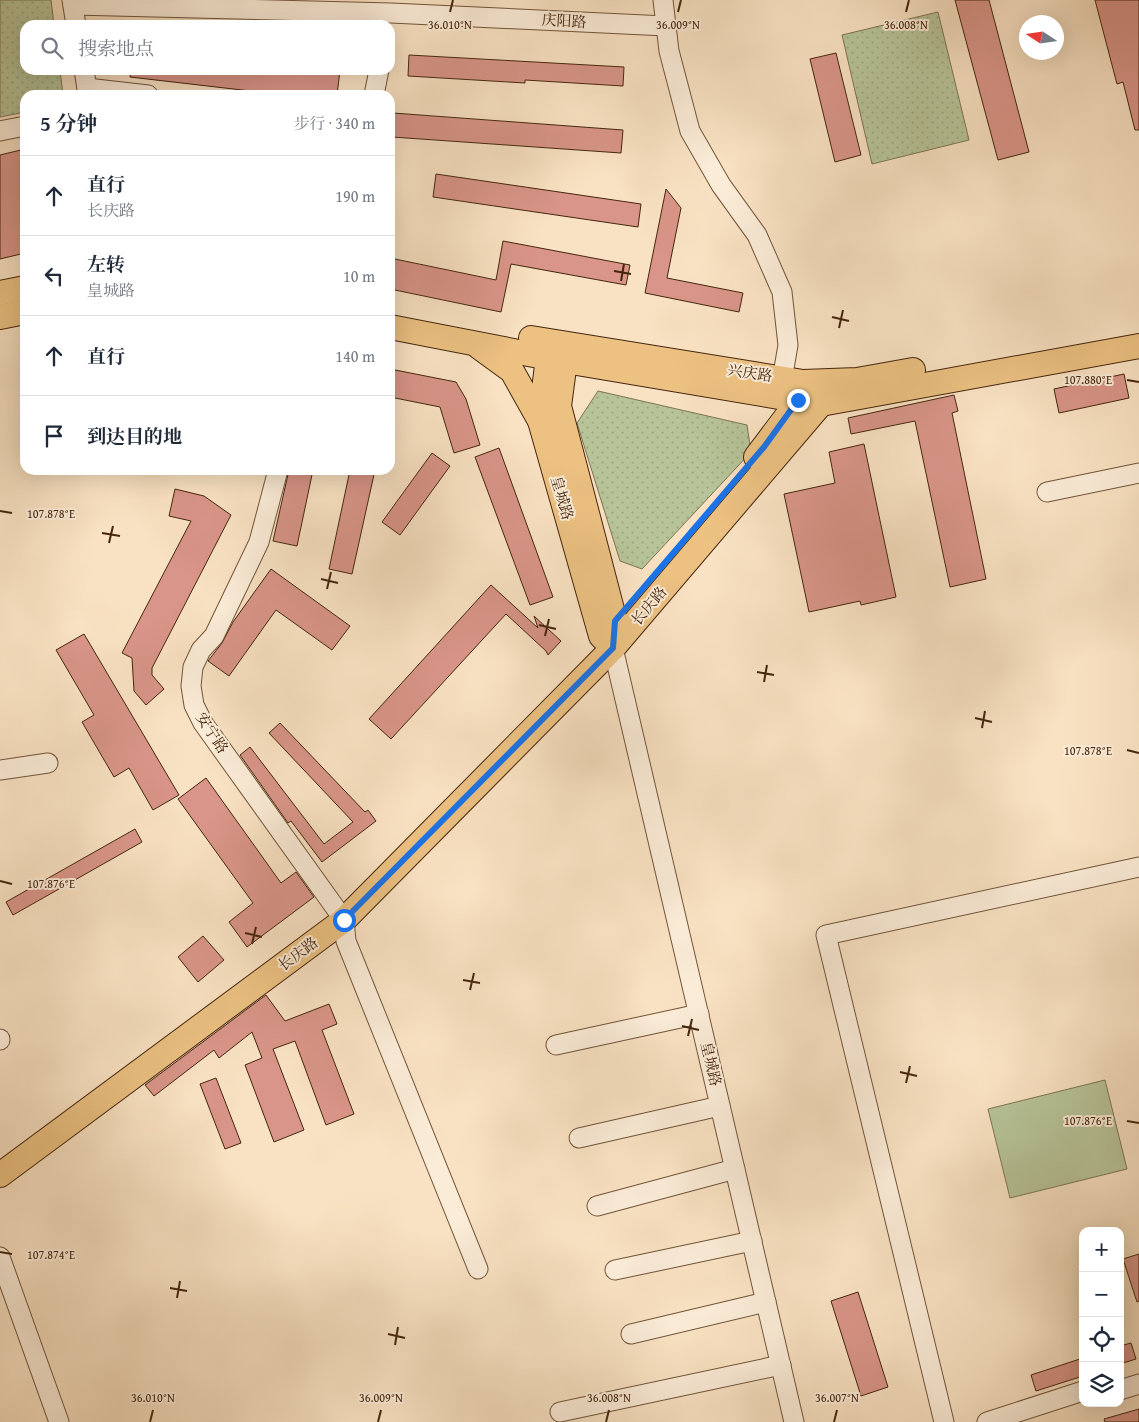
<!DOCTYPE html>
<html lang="zh">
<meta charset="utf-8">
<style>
:root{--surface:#fff;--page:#f6f6f7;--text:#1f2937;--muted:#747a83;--line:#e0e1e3}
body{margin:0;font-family:"Gentium Book Plus","Noto Serif SC",serif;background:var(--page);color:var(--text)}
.controls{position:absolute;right:15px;bottom:15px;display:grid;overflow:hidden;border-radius:10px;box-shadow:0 5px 20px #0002}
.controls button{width:45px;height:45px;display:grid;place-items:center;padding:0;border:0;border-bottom:1px solid var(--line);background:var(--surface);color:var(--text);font:25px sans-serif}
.compass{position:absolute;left:1019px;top:15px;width:45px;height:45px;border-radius:50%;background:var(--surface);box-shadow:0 5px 20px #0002;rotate:282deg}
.stop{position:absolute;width:15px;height:15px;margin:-11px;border:4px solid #1a73e8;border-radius:50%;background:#fff}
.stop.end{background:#1a73e8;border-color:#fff;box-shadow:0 1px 5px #0008}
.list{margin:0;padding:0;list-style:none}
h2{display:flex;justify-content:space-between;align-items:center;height:65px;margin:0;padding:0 20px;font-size:21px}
h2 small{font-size:16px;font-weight:400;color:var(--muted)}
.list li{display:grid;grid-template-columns:32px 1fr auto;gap:15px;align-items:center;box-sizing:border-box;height:80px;padding:0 20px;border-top:1px solid var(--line)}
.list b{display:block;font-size:19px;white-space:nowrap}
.list p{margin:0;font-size:16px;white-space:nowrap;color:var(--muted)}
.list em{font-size:16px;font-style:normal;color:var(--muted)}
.icon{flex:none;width:28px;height:28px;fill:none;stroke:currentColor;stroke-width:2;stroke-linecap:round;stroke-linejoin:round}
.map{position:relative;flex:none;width:1139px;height:1422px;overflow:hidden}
.search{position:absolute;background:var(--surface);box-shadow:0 5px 20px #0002;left:20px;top:20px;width:375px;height:55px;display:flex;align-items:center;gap:12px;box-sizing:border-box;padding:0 18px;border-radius:15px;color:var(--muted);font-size:19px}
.panel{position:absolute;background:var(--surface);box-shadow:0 5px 20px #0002;left:20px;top:90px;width:375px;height:385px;border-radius:15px}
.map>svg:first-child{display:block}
</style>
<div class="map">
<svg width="1139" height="1422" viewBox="0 0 1139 1422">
<defs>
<pattern id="green-dots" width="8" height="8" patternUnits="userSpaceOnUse" patternTransform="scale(1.25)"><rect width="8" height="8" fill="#b7c499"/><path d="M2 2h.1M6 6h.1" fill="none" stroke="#9fa883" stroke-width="1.8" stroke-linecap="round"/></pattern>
</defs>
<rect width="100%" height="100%" fill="#f9e2c3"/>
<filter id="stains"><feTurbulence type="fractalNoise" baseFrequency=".004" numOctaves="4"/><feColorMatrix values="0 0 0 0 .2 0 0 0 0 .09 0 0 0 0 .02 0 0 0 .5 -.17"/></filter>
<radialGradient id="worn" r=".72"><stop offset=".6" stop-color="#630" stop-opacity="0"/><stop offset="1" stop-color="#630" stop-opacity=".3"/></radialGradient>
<!-- green -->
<g fill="url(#green-dots)" stroke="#7e7553">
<polygon points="0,0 51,0 54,25 25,25 25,70 60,70 63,95 25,95 25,112 0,117"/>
<polygon points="938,12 969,140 872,164 842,35"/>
<polygon points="598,391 747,425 751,452 642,569 620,561 577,423"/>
</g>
<!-- pitch -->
<polygon fill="#b7c499" stroke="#7e7553" points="1105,1080 1127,1169 1010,1198 988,1109"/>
<!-- building -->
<g fill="#d99589" stroke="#45260d">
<polygon points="955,0 989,0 1029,152 998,160"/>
<polygon points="1095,0 1139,0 1139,130 1135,130 1123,82 1117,84"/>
<polygon points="836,53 861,155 835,162 810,59"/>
<polygon points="409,55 624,67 623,86 525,80 525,83 408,76"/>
<polygon points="131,70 340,70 337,95 285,95 130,77"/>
<polygon points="393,113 623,130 621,153 392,137"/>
<polygon points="25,149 25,253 0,259 0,155"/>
<polygon points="436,174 641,204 638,227 433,197"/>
<polygon points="666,189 681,208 667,278 743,293 739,312 645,293"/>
<polygon points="503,241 630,265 626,285 511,264 501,312 390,289 390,258 496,280"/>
<polygon points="390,369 456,382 466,399 480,445 454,453 440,407 390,397"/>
<polygon points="1124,374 1129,398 1059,413 1054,389"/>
<polygon points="954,395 958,411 952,413 986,579 950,587 915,421 851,434 848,418"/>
<polygon points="864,444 896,597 861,605 860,601 809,612 784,494 835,483 829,452"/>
<polygon points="499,448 553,597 530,605 475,457"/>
<polygon points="432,453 450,466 400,535 382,522"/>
<polygon points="289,470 313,470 297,546 273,541"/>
<polygon points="350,470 375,470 352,574 329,569"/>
<polygon points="175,489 204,496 231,515 152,668 152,675 164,689 146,705 134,691 132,658 122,653 191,521 169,516"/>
<polygon points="271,569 350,626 332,650 276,610 229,676 208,661 222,643 233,622"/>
<polygon points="491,585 538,628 534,616 561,641 548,655 546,651 506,614 391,739 369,719"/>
<polygon points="84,634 179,795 153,810 129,768 114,777 82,722 94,715 56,650"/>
<polygon points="280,723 365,812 368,810 376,821 322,862 291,821 288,823 240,755 250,747 324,844 353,822 269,733"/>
<polygon points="206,778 281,883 296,872 314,897 247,947 229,922 253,903 178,799"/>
<polygon points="135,829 142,842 13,915 6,902"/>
<polygon points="203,936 224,960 198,982 178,957"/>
<polygon points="266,995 285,1021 329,1004 337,1024 322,1030 354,1114 326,1125 295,1041 273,1049 304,1130 274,1142 245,1065 262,1058 252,1032 219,1058 214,1050 154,1096 145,1085"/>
<polygon points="216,1078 241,1143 225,1149 200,1084"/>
<polygon points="1139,1254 1139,1301 1137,1302 1123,1259"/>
<polygon points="858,1292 888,1387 861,1396 831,1301"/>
<polygon points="1131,1343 1136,1359 1120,1364 1120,1346"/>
<polygon points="1083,1358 1083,1376 1036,1391 1031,1375"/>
<polygon points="1139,1409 1139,1422 1105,1422 1104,1419"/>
</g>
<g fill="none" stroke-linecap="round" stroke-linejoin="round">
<!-- minor casing -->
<g stroke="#72553a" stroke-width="21">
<g id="minor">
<polyline points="72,0 76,25"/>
<polyline points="663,0 669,51 690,131 721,185 757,235 782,292 788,345 780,392"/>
<polyline points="73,5 391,13 666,26"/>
<polyline points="84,70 88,95"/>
<polyline points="87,88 148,95"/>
<polyline points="374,95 379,70"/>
<polyline points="0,131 25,126"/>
<polyline points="278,470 259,542 214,636 201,650 193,667 191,686 194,705 203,723 344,920 346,941 478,1269"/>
<polyline points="1047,492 1139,473"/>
<polyline points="613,648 794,1422"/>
<polyline points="0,770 48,763"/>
<polyline points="0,1039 0,1040"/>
<polyline points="556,1045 699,1014"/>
<polyline points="579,1138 720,1106"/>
<polyline points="597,1206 735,1169"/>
<polyline points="0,1257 59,1422"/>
<polyline points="615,1270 752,1241"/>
<polyline points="631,1334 766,1302"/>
<polyline points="1120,1390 1139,1384"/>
<polyline points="560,1412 781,1365"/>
<polyline points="944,1422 826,935 1139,867"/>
<polyline points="987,1422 1083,1391"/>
</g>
</g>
<!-- major casing -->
<g stroke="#45260d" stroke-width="26">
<g id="major">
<polyline points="0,293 25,288"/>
<polyline points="0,317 25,312"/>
<polyline points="390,327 565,361 821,404 1139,346"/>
<polyline points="531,338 803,382 857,380 913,370"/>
<polyline points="550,342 540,421 601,636 613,648"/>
<polyline points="567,346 559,406 615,621 613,648"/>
<polyline points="479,347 512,371 540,421"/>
<polyline points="756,457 799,400 803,382"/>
<polyline points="0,1175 344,920 613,648 821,404"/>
</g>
</g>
<!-- minor -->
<use href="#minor" stroke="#fbecd8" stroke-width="19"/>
<!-- major -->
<use href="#major" stroke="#ecc182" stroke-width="24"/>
</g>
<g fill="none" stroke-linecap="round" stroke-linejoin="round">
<!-- route -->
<polyline stroke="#1a73e8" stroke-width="6" points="344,920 613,648 615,621 764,447 798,400"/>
</g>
<!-- ticks -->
<path fill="none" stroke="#45260d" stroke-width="2" d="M450 12 453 0M678 12 681 0M906 12 909 0M614 271 631 274M621 281 624 264M832 317 849 321M839 328 843 310M1127 380 1139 382M0 511 12 513M102 533 120 536M109 543 113 526M321 579 338 583M327 589 331 572M539 625 556 629M545 636 549 619M757 672 774 675M764 682 767 665M975 718 992 722M982 728 985 711M1127 750 1139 753M0 881 12 884M245 933 262 937M252 944 256 927M463 980 480 983M470 990 474 973M682 1026 699 1030M688 1036 692 1019M900 1072 917 1076M906 1083 910 1066M1127 1121 1139 1123M0 1252 12 1254M170 1288 187 1291M177 1298 180 1281M388 1334 405 1338M395 1345 398 1327M150 1422 153 1410M378 1422 381 1410M606 1422 609 1410M834 1422 837 1410"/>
<g text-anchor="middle" stroke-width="4" stroke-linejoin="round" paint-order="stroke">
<!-- street labels -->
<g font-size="15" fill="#45260d" stroke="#fbecd8">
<text transform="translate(564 21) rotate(3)" y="5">庆阳路</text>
<text transform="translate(750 373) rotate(9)" y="5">兴庆路</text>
<text transform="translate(562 498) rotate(74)" y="5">皇城路</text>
<text transform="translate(649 606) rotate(-50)" y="5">长庆路</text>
<text transform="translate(212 733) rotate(57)" y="5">安宁路</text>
<text transform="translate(298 954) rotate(-37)" y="5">长庆路</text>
<text transform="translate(711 1064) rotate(77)" y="5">皇城路</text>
</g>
</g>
<g font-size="12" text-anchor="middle" fill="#45260d" stroke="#fbecd8" stroke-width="4" stroke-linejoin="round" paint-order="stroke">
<text x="450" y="29">36.010°N</text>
<text x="678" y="29">36.009°N</text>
<text x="906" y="29">36.008°N</text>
<text x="1088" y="384">107.880°E</text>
<text x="51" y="518">107.878°E</text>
<text x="1088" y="755">107.878°E</text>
<text x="51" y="888">107.876°E</text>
<text x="1088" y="1125">107.876°E</text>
<text x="51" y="1259">107.874°E</text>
<text x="153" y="1402">36.010°N</text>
<text x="381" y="1402">36.009°N</text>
<text x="609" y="1402">36.008°N</text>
<text x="837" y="1402">36.007°N</text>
</g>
<rect width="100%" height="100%" filter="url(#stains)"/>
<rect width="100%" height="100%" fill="url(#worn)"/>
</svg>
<div class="controls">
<button>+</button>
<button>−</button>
<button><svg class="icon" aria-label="locate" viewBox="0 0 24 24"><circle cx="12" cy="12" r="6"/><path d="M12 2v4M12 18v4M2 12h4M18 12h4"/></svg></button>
<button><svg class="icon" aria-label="layers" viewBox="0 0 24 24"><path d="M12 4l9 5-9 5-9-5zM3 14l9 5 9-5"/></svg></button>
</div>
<svg class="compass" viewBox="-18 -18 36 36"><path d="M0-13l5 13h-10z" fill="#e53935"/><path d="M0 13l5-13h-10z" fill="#747a83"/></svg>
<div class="stop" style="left:344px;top:920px"></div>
<div class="stop end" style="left:798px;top:400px"></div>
<div class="search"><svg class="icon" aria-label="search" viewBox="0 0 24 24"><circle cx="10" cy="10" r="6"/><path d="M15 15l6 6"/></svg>搜索地点</div>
<section class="panel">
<h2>5 分钟<small>步行 · 340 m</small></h2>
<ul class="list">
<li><svg class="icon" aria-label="ahead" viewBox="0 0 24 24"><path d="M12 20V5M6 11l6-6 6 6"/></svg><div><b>直行</b><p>长庆路</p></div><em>190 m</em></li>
<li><svg class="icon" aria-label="left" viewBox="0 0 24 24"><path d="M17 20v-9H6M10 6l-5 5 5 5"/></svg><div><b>左转</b><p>皇城路</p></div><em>10 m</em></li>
<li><svg class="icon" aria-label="ahead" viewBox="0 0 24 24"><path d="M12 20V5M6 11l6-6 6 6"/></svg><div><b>直行</b></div><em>140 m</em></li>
<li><svg class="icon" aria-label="arrive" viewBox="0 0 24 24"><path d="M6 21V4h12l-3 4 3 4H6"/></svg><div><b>到达目的地</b></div></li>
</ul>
</section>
</div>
